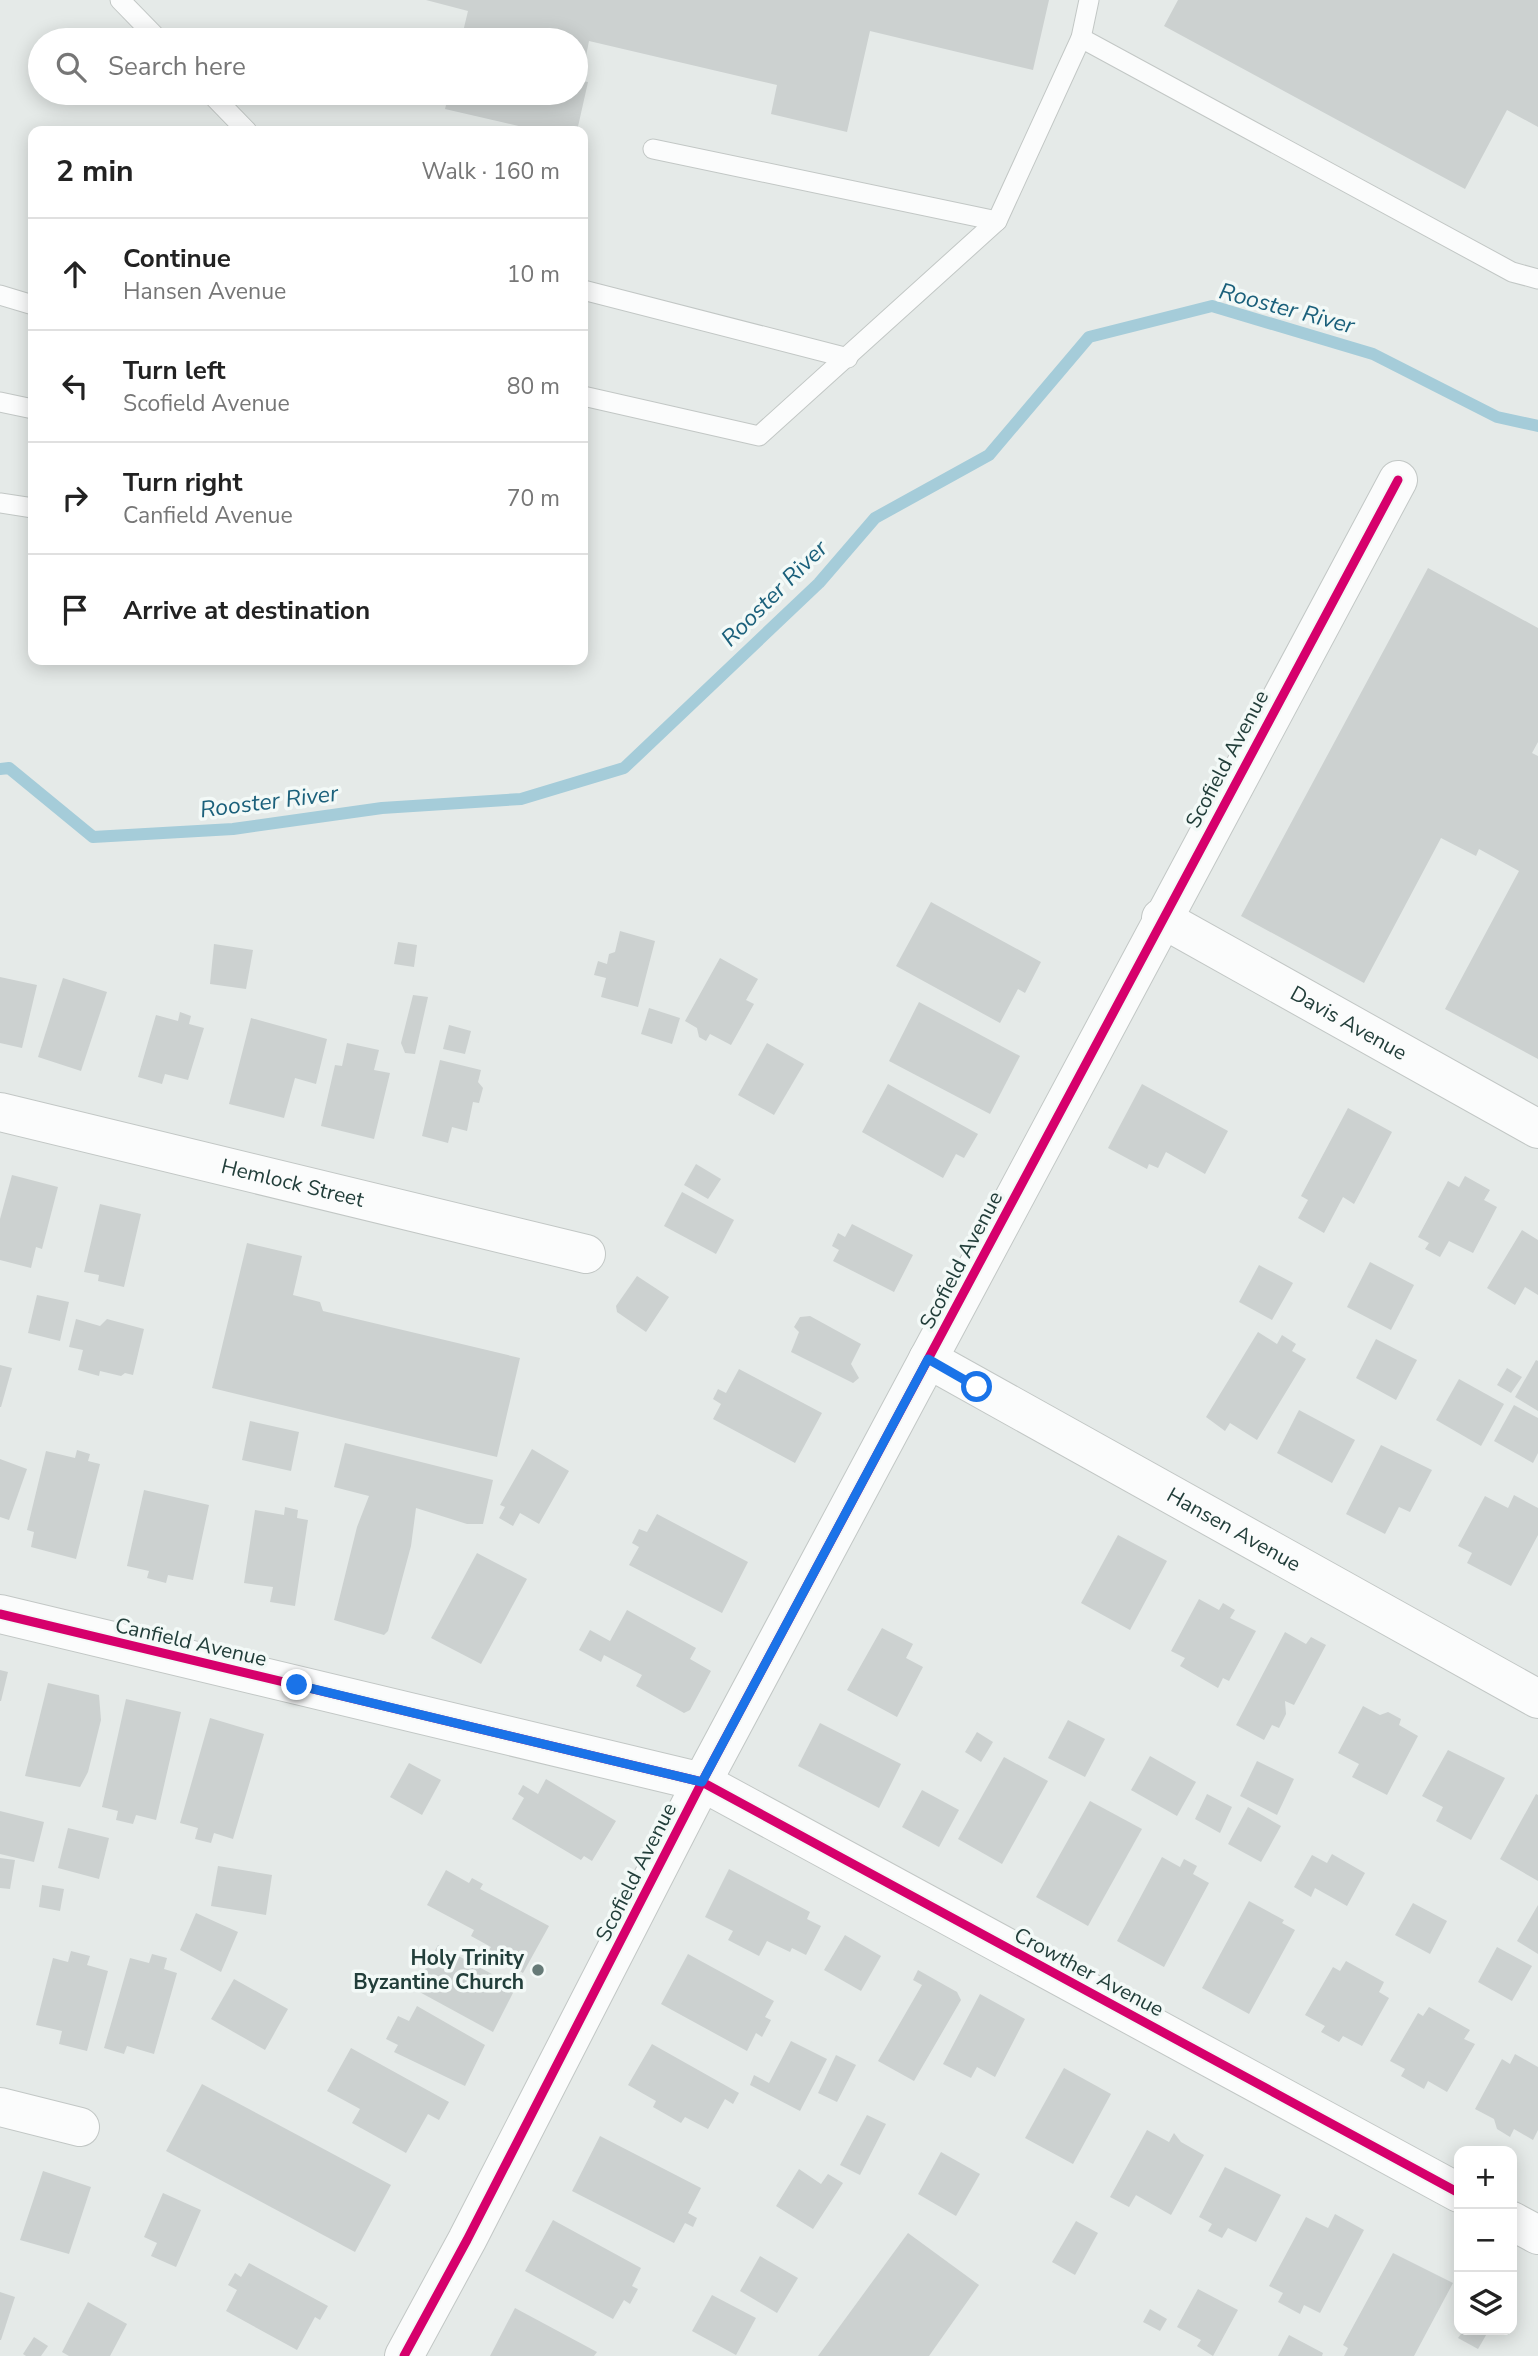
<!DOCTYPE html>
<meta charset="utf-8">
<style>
:root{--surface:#fff;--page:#f2f2f2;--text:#222;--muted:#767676;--line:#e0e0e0}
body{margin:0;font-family:"Nunito Sans",sans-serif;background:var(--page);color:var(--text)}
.controls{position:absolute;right:21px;bottom:21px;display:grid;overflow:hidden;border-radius:14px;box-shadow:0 4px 18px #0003}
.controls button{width:63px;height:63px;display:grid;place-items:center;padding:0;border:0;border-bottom:2px solid var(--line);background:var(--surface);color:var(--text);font:35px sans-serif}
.stop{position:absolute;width:21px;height:21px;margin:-16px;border:5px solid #1a73e8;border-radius:50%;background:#fff}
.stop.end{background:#1a73e8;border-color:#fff;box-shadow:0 2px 7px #0008}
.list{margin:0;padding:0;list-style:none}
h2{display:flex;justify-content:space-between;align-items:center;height:91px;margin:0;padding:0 28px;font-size:30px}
h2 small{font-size:23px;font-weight:400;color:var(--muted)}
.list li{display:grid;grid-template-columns:46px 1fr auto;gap:21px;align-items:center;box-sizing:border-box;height:112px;padding:0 28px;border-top:2px solid var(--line)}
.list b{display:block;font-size:26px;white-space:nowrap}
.list p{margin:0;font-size:23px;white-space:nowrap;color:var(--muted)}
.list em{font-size:23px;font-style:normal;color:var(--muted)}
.icon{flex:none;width:38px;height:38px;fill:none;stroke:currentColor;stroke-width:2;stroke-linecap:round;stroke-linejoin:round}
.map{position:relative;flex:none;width:1538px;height:2356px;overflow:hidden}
.search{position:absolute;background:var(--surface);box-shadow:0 4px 18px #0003;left:28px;top:28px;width:560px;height:77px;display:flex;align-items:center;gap:18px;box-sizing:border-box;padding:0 24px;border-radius:38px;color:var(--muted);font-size:26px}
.panel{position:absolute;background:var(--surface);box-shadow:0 4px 18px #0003;left:28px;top:126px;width:560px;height:539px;border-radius:14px}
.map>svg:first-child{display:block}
</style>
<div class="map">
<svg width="1538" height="2356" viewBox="0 0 1538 2356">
<rect width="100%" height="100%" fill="#e5eae8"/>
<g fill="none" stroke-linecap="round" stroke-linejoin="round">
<!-- stream -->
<polyline stroke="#a5ccd9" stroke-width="12" points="0,769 9,768 93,837 233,829 382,808 521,799 624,768 819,583 875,518 989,455 1089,337 1212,306 1373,354 1497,417 1538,426"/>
</g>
<!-- building -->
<g fill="#ccd1d0">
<polygon points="426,0 1049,0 1033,70 870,31 847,132 771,114 777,85 589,41 581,81 588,82 577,131 540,131 445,109 449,93 576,93 576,40 461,40 468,11"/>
<polygon points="1178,0 1538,0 1538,127 1507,110 1465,189 1164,26"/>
<polygon points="1428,568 1538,628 1538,742 1532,753 1538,756 1538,1059 1445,1009 1519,871 1479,849 1476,856 1441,838 1364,983 1241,916"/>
<polygon points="931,902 1041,962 1025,993 1018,989 1000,1023 896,966"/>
<polygon points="620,931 655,941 638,1007 601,997 606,978 594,975 598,961 607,964 609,954 615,952"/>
<polygon points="398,942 417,945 414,967 394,964"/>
<polygon points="214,944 253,950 246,989 210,984"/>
<polygon points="720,958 758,979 746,1000 754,1004 731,1045 710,1034 706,1041 699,1037 697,1028 685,1021"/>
<polygon points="0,977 37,985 22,1048 0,1043"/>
<polygon points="63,978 107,992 81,1071 38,1057"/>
<polygon points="413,995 428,997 415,1054 405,1053 401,1043"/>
<polygon points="919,1002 1020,1056 990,1114 889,1061"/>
<polygon points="649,1008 680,1018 672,1044 641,1034"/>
<polygon points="180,1012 191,1016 189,1024 204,1028 188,1080 165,1074 162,1084 138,1077 156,1015 178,1021"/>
<polygon points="251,1018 327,1039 316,1084 295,1078 284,1118 229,1104"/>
<polygon points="449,1025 471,1031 465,1054 443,1049"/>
<polygon points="347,1043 379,1050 374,1070 390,1073 374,1139 321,1126 335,1065 342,1066"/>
<polygon points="767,1043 804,1064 774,1115 738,1095"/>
<polygon points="440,1060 481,1070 478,1082 483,1088 479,1103 473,1102 467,1131 452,1127 448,1143 422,1136"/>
<polygon points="888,1084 978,1134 964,1158 956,1154 943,1178 862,1132"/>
<polygon points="1142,1084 1228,1131 1205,1174 1166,1152 1158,1168 1149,1164 1147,1169 1108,1148"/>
<polygon points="1348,1108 1392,1132 1354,1204 1343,1197 1324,1233 1298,1218 1308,1200 1301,1196"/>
<polygon points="696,1164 721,1179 708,1199 684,1185"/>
<polygon points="12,1175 58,1187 42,1249 36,1247 31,1268 0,1260 0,1219"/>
<polygon points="1465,1176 1490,1190 1484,1200 1497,1207 1473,1253 1449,1241 1440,1257 1425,1249 1429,1243 1418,1237 1448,1181 1459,1187"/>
<polygon points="682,1192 734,1220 716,1254 664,1226"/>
<polygon points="100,1204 141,1214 124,1287 98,1281 99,1275 84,1272"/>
<polygon points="852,1224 913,1255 894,1292 833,1261 839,1250 832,1246 838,1233 845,1237"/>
<polygon points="1522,1230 1538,1240 1538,1295 1525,1287 1515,1305 1487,1288"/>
<polygon points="247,1243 302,1256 293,1295 320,1302 323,1311 520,1358 497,1457 212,1388"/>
<polygon points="1370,1262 1414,1285 1391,1330 1347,1307"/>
<polygon points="1259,1265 1293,1283 1272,1320 1239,1302"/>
<polygon points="637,1276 669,1297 646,1332 617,1312 616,1306"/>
<polygon points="37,1295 69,1302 60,1341 28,1333"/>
<polygon points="810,1316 861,1344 851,1364 859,1378 853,1383 791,1352 799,1332 794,1327 800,1317"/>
<polygon points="76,1319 100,1326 107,1319 144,1329 133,1375 125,1373 121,1376 100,1371 99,1376 78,1370 83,1350 69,1347"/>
<polygon points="1258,1332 1277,1344 1282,1335 1296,1344 1292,1351 1306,1359 1257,1440 1230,1423 1225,1431 1206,1417"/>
<polygon points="1376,1339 1417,1360 1396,1400 1356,1378"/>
<polygon points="1536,1360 1538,1361 1538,1411 1515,1397"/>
<polygon points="0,1365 12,1368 1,1407 0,1407"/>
<polygon points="1507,1368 1522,1377 1511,1393 1497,1385"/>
<polygon points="739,1369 822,1413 795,1463 713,1419 721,1404 713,1399 718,1389 726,1393"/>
<polygon points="1459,1379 1504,1404 1481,1446 1436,1420"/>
<polygon points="1514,1405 1538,1418 1538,1453 1533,1463 1494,1441"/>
<polygon points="1299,1410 1355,1440 1332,1483 1277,1453"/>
<polygon points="250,1421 299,1432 291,1471 242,1460"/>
<polygon points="345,1443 493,1480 483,1524 467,1524 416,1508 411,1546 388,1631 384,1635 334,1620 357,1527 369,1496 334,1487"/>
<polygon points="1381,1445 1432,1470 1410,1512 1399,1507 1385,1534 1346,1514"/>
<polygon points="532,1449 569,1471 539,1524 520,1513 513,1526 499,1518 505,1507 500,1505"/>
<polygon points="77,1450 90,1454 88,1461 100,1464 76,1559 31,1547 34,1532 27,1530 46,1451 75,1458"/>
<polygon points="0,1459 27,1469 9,1520 0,1517"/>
<polygon points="144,1490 209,1505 193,1580 168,1575 166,1583 147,1578 149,1571 127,1566"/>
<polygon points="1514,1495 1538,1508 1538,1535 1511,1586 1467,1563 1472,1553 1458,1546 1485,1496 1508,1508"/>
<polygon points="285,1507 298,1510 297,1518 308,1520 295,1606 270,1602 273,1587 244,1583 255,1510 284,1515"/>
<polygon points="657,1514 748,1562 722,1613 629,1565 639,1547 632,1543 639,1529 647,1532"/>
<polygon points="1118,1535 1167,1561 1130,1630 1081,1603"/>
<polygon points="477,1553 527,1579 481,1664 431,1638"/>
<polygon points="1199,1599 1219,1610 1223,1603 1235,1610 1230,1618 1256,1631 1229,1681 1223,1678 1218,1688 1180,1666 1185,1658 1171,1651"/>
<polygon points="627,1610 696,1648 690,1659 711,1671 690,1710 684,1713 636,1686 642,1675 604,1655 601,1662 579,1650 590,1630 610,1641"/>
<polygon points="882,1628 913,1644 906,1658 923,1667 897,1717 847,1690"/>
<polygon points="1285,1632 1306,1644 1311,1637 1326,1645 1294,1705 1285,1701 1286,1714 1279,1728 1272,1725 1264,1740 1236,1725"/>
<polygon points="0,1670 8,1672 1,1701 0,1701"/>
<polygon points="48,1683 99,1695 101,1720 88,1772 80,1787 25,1776"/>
<polygon points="126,1699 181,1712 156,1820 136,1815 133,1824 116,1820 118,1811 102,1807"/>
<polygon points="1363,1706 1380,1715 1388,1712 1401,1719 1399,1725 1418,1736 1387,1795 1352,1777 1359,1764 1338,1753"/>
<polygon points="210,1718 264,1734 233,1839 214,1833 211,1843 195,1839 198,1828 180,1823"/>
<polygon points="1068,1720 1105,1739 1085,1777 1048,1758"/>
<polygon points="820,1723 901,1764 879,1808 798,1766"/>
<polygon points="977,1732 993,1742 981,1762 965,1752"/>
<polygon points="1448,1750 1505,1778 1471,1840 1436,1821 1443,1807 1422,1796"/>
<polygon points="1150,1756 1196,1782 1177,1816 1131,1790"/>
<polygon points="1004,1757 1048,1781 1002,1864 958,1839"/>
<polygon points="1257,1761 1294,1779 1277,1815 1240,1796"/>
<polygon points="409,1763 441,1780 422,1815 390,1797"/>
<polygon points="546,1779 616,1821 592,1861 584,1856 581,1860 512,1819 524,1798 518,1794 523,1785 538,1794"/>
<polygon points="922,1790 959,1810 939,1847 902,1827"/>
<polygon points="1207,1794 1232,1807 1220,1833 1195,1819"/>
<polygon points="1536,1794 1538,1795 1538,1881 1500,1859"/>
<polygon points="1090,1801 1142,1829 1088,1926 1036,1897"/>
<polygon points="1248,1807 1281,1826 1261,1862 1228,1844"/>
<polygon points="0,1811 44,1822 34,1862 0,1854"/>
<polygon points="68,1828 109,1838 99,1879 58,1868"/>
<polygon points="1332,1854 1365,1873 1347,1906 1315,1888 1311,1897 1294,1887 1312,1855 1327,1863"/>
<polygon points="1162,1857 1180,1867 1184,1859 1197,1866 1193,1874 1209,1883 1164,1967 1117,1941"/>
<polygon points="0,1858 15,1860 10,1889 0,1888"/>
<polygon points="218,1866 272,1875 266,1915 211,1906"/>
<polygon points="729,1869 810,1912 807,1919 821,1926 806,1955 792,1948 790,1952 767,1941 759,1956 728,1940 733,1931 705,1917"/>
<polygon points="446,1870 469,1883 472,1878 483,1884 480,1889 549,1926 523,1973 487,1953 491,1947 471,1936 474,1930 427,1905"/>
<polygon points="42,1885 64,1889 60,1911 39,1907"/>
<polygon points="1249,1901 1284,1920 1282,1923 1295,1930 1249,2014 1202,1988"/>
<polygon points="1413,1903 1447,1921 1430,1954 1395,1935"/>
<polygon points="1538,1905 1538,1954 1517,1941"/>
<polygon points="196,1913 238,1932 221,1972 180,1950"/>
<polygon points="845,1935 881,1956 861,1991 824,1970"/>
<polygon points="438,1945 516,1987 493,2032 414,1989"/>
<polygon points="1497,1947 1532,1966 1512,2001 1478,1982"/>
<polygon points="71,1951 90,1956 87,1965 108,1971 87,2051 59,2044 62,2031 36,2025 53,1958 68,1962"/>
<polygon points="152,1954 167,1958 164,1969 177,1973 154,2054 127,2046 124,2054 104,2048 130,1958 149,1963"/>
<polygon points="688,1954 774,2001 765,2017 771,2020 762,2037 756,2033 747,2051 661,2004"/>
<polygon points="1346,1961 1384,1982 1379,1992 1389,1998 1362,2046 1343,2036 1339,2042 1321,2032 1325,2026 1305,2015 1333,1967 1340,1971"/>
<polygon points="918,1970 957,1992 961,2000 914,2081 878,2061 922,1985 913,1980"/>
<polygon points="234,1979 288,2009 265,2050 211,2019"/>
<polygon points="980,1994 1025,2019 995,2077 977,2067 971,2078 943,2064"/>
<polygon points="417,2006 485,2045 465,2086 394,2052 398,2045 386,2039 398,2016 409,2021"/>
<polygon points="1429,2007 1470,2030 1464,2039 1475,2044 1447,2092 1428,2081 1424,2089 1401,2076 1405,2069 1390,2061 1418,2013 1423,2016"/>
<polygon points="791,2041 827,2059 800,2111 750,2085 754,2075 769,2083"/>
<polygon points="652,2044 739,2093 733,2104 725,2099 708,2129 685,2117 681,2123 653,2107 656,2101 628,2085"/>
<polygon points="351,2048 449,2102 439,2120 428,2114 406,2153 352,2123 360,2109 327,2091"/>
<polygon points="1515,2054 1538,2067 1538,2130 1533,2140 1514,2129 1510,2137 1497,2129 1494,2119 1475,2109 1502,2059 1510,2064"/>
<polygon points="836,2055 856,2065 837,2102 818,2093"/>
<polygon points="1064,2068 1111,2094 1073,2164 1025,2138"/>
<polygon points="202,2084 391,2185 355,2252 166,2151"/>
<polygon points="867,2115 886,2124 860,2175 840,2165"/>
<polygon points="1147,2130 1169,2142 1174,2133 1181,2142 1204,2155 1171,2215 1136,2195 1129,2207 1110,2197"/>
<polygon points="600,2136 701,2188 688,2213 697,2218 693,2227 685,2223 674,2243 572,2191"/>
<polygon points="941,2152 980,2174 956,2216 918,2194"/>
<polygon points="1225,2167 1281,2195 1256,2242 1228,2228 1222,2238 1208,2231 1212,2224 1199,2217"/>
<polygon points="799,2169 821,2184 828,2174 843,2183 813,2229 776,2206"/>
<polygon points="43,2171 91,2187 69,2254 20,2240"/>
<polygon points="163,2193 201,2210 176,2267 151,2256 157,2243 144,2237"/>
<polygon points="1335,2214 1364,2230 1320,2313 1304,2305 1300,2314 1278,2302 1283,2293 1269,2286 1306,2217 1328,2228"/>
<polygon points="553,2220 641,2268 632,2286 638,2289 630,2304 624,2300 613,2319 525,2271"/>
<polygon points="1076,2221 1098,2233 1075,2275 1052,2262"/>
<polygon points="908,2233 979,2285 929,2356 818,2356"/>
<polygon points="1393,2253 1453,2283 1414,2356 1344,2356 1348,2348 1343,2345"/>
<polygon points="760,2256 798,2278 777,2313 740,2291"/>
<polygon points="249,2263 328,2306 320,2320 315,2317 297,2350 226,2311 237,2290 228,2285 235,2273 241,2277"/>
<polygon points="1198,2289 1238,2310 1213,2356 1197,2346 1201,2340 1177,2327"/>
<polygon points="0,2292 15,2297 1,2340 0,2340"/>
<polygon points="712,2295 756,2318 736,2355 692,2331"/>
<polygon points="88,2302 127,2324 110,2356 69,2356 62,2352"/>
<polygon points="515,2308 597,2352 594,2356 490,2356"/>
<polygon points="1150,2309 1167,2319 1160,2331 1143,2322"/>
<polygon points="1464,2330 1489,2330 1478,2349 1458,2338"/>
<polygon points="1289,2335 1323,2353 1322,2356 1278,2356"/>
<polygon points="34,2337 48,2346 41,2356 26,2356 23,2354"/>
</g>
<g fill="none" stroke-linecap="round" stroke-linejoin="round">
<!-- lane casing -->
<g stroke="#c2c7c5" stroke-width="21">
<g id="lane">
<polyline points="120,0 159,40"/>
<polyline points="1081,38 1089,0"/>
<polyline points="210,93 247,131"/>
<polyline points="653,149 997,221"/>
<polyline points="583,290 848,358"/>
<polyline points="0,295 33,305"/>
<polyline points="583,396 759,436 997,221 1081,38 1512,272 1538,279"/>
<polyline points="0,402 33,409"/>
<polyline points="0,503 33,508"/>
</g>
</g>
<!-- street casing -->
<g stroke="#c2c7c5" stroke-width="40">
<g id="street">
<path id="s1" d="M1161 918 1538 1129"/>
<path id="s2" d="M0 1112 586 1254"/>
<path id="s3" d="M928 1359 1538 1699"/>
<polyline points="0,1614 702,1782 1459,2193"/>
<polyline points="0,2107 80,2127"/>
<polyline points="1512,2221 1538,2235"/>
<polyline points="404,2356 467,2240 702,1782 1398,480"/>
</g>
</g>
<!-- lane -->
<use href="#lane" stroke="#fbfcfc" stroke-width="19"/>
<!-- street -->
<use href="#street" stroke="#fbfcfc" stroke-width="38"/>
<!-- cycleway casing -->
<g stroke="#f3f9f7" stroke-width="13">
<g id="cycleway">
<polyline points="0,1614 702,1782 1459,2193"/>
<polyline points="404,2356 467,2240 702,1782 1398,480"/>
</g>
</g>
<!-- cycleway -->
<use href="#cycleway" stroke="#d6006c" stroke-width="9"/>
</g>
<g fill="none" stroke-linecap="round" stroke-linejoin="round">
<!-- route -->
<polyline stroke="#1a73e8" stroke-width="9" points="297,1685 702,1782 928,1359 977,1387"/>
</g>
<!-- markers -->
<circle fill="#667a77" stroke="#f3f9f7" stroke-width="2.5" cx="538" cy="1970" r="7"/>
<g text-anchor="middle" stroke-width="7" stroke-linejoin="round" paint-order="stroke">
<!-- street labels -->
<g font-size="21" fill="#223e3a" stroke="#f3f9f7">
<text transform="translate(1227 759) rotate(-62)" y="7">Scofield Avenue</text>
<text dy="7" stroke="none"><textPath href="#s1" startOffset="215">Davis Avenue</textPath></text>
<text dy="7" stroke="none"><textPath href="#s2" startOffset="301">Hemlock Street</textPath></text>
<text transform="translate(961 1260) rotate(-62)" y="7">Scofield Avenue</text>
<text dy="7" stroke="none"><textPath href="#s3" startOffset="350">Hansen Avenue</textPath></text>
<text transform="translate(191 1642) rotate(13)" y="7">Canfield Avenue</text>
<text transform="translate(636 1872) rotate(-63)" y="7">Scofield Avenue</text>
<text transform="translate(1089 1972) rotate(28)" y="7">Crowther Avenue</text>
</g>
<!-- poi labels -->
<g font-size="21" font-weight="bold" fill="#223e3a" stroke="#f3f9f7" text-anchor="end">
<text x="524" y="1965">Holy Trinity<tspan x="524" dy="24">Byzantine Church</tspan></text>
</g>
<!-- water labels -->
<g font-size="23" font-style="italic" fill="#1b607b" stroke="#f3f9f7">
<text transform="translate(1287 308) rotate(15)" y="8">Rooster River</text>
<text transform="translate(774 593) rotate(-45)" y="8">Rooster River</text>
<text transform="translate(269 801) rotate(-7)" y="8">Rooster River</text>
</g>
</g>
</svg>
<div class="controls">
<button>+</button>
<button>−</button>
<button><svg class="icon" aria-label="layers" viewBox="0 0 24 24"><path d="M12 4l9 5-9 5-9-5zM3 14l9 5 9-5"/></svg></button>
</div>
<div class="stop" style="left:977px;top:1387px"></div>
<div class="stop end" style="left:297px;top:1685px"></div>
<div class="search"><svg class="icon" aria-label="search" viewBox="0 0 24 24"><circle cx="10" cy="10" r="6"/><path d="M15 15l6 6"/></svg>Search here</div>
<section class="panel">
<h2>2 min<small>Walk · 160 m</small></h2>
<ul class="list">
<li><svg class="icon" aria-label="ahead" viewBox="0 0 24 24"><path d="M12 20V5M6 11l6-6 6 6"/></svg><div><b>Continue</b><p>Hansen Avenue</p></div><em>10 m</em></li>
<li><svg class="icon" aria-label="left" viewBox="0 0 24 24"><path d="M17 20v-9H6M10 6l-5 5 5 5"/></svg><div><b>Turn left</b><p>Scofield Avenue</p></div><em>80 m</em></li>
<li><svg class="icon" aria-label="right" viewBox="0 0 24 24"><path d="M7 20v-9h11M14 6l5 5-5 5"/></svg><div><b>Turn right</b><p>Canfield Avenue</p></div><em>70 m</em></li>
<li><svg class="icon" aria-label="arrive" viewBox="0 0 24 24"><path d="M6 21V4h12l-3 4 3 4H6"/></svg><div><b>Arrive at destination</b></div></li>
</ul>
</section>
</div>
